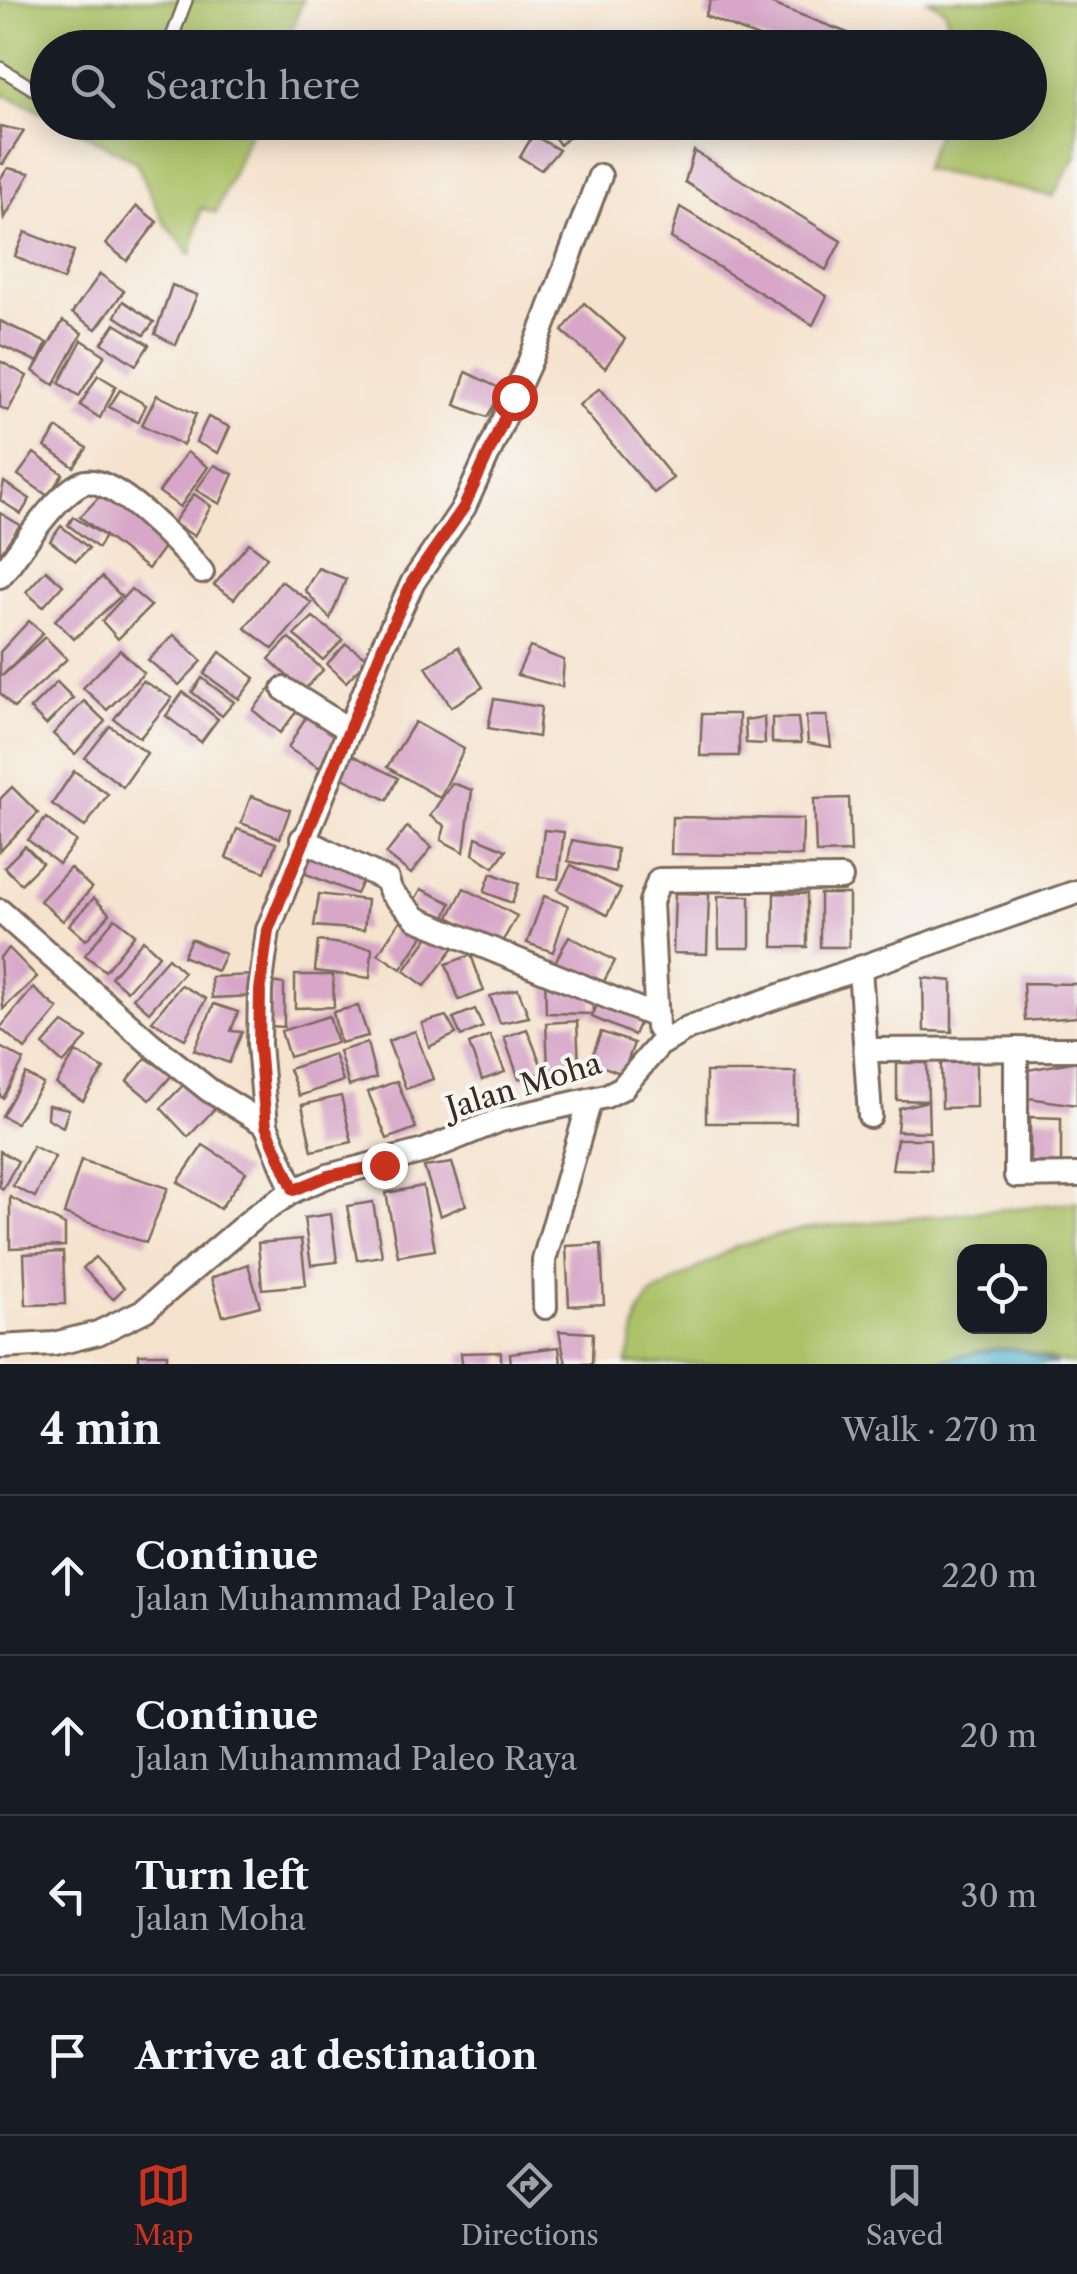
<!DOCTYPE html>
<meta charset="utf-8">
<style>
:root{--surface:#171b24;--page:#20242c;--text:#f1f3f6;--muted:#9ea1a6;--line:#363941;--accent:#c8321e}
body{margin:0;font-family:"Libre Caslon Text",serif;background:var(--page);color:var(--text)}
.controls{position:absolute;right:30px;bottom:30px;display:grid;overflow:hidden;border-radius:20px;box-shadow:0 5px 25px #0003}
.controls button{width:90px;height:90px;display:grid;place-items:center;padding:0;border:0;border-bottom:2px solid var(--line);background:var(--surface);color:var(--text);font:50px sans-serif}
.stop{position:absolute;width:30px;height:30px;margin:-22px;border:8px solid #c8321e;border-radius:50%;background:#fff}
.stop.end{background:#c8321e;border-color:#fff;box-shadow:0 2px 10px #0008}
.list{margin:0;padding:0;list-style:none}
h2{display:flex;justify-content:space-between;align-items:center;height:130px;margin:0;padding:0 40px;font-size:42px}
h2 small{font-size:32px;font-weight:400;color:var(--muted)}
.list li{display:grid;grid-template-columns:65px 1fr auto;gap:30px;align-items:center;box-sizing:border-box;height:160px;padding:0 40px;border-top:2px solid var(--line)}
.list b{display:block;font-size:38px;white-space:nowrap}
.list p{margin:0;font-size:32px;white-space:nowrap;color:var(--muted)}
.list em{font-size:32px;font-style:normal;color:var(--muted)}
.icon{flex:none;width:55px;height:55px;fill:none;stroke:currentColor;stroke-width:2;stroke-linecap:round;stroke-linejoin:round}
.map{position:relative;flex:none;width:1077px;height:1364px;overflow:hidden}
.search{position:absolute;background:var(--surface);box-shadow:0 5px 25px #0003;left:30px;right:30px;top:30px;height:110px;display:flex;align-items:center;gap:25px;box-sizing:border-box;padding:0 35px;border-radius:55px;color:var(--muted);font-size:38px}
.sheet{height:770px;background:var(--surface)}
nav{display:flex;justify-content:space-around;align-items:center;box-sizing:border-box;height:140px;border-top:2px solid var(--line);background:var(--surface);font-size:28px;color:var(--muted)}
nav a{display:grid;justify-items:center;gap:5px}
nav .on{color:var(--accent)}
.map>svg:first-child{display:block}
</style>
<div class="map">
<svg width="1077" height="1364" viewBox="0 0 1077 1364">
<rect width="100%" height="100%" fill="#f6f6f2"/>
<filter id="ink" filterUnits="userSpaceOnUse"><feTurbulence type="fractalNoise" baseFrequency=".01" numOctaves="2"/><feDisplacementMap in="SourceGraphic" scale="20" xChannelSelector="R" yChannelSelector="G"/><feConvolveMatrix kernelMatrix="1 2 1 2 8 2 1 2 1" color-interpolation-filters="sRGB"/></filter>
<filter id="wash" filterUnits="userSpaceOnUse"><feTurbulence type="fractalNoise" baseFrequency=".0048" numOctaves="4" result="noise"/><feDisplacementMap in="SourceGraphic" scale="40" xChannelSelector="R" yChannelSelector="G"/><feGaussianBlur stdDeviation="2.25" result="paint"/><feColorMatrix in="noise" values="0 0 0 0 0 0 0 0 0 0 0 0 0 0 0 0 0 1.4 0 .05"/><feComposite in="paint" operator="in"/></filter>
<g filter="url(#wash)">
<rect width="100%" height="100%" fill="#f5e3ce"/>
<!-- green -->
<g fill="#aac166" stroke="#727642" stroke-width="2.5" fill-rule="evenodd">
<polygon points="0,0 303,0 285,47 48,48 47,114 6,95 0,98"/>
<polygon points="928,0 1077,0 1077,154 1053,196 923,169 941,123 1030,122 1030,48 953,47 945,10"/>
<polygon points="65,123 254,123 216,213 201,208 191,255 164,222 136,162"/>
<path d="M1077 1202V1364C1053 1364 1036 1351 1014 1349 990 1346 963 1355 940 1360L937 1364H627L639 1313 650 1296 735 1247 802 1229ZM964 1252H1040V1326H964Z"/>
</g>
<!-- water -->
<polygon fill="#55b7d3" stroke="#487078" stroke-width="2.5" points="998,1349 1017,1349 1057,1364 937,1364 940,1360"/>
<g id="blocks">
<!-- building -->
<g fill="#d7a6c8">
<polygon points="711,0 762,0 887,48 786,48 705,16"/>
<polygon points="550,122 570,122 577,130 560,145 546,126"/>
<polygon points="0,126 24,131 3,164 0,163"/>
<polygon points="533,135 559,150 541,170 520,157"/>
<polygon points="694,151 841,241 826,270 685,182"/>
<polygon points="8,168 30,173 4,219 0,179"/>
<polygon points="137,206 157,222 127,261 106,244"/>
<polygon points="680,207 827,296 813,325 671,238"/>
<polygon points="25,232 74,251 63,280 15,256"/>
<polygon points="100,274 124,291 96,329 72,313"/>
<polygon points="172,285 197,295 176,345 155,334"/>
<polygon points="123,301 154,322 144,335 115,316"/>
<polygon points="584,303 625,339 605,368 562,331"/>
<polygon points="0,321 47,343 38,362 0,345"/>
<polygon points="63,321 82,333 54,385 33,371"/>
<polygon points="115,324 149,345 136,365 102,343"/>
<polygon points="82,340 105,355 79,396 59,383"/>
<polygon points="0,361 27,376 8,411 0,407"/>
<polygon points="466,372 503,390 487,417 455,405"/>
<polygon points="98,375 116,386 100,418 80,405"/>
<polygon points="600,388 673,478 654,493 579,405"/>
<polygon points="120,390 146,405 138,422 109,407"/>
<polygon points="157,395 196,414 183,445 142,425"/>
<polygon points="208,417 230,427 218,453 196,442"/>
<polygon points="57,428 87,448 74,467 45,447"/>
<polygon points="187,452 208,467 180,507 159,492"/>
<polygon points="34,453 63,474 48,496 18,475"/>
<polygon points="214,465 233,474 220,504 196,490"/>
<polygon points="4,482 30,499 21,514 0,500"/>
<polygon points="103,493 167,543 148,569 80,517"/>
<polygon points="194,494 211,506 194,536 173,523"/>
<polygon points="0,513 20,525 0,554"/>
<polygon points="73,517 105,536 98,548 68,525"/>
<polygon points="61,526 89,548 76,561 50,541"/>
<polygon points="249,543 267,557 234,599 214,585"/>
<polygon points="318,568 346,579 330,619 305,590"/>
<polygon points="46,570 63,585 43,607 26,592"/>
<polygon points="102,577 121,596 74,639 55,620"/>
<polygon points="281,581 312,603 273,649 245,628"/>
<polygon points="131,589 151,606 118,639 102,621"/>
<polygon points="313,617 343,640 323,660 294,635"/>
<polygon points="29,621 43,633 2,676 45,637 67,659 14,708 0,693 0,652"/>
<polygon points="174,635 202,661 179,685 148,660"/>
<polygon points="289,638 323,670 303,691 269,659"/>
<polygon points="346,644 368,659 346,682 327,664"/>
<polygon points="458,647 483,687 451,707 426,667"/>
<polygon points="530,647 564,660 562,687 517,675"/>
<polygon points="120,650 144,673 107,710 83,688"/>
<polygon points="220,652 255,678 239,699 204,674"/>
<polygon points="202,678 234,702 222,716 192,692"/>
<polygon points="143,681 172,698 140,738 114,719"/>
<polygon points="57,682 73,698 46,725 30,709"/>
<polygon points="270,689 297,711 280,733 253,710"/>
<polygon points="183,692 218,719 201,742 166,716"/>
<polygon points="494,699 541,707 538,737 488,728"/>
<polygon points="84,701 105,721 75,754 53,734"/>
<polygon points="308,713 339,730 320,768 288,748"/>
<polygon points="702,714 739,714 739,756 700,756"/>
<polygon points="806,716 827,716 831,747 808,743"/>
<polygon points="764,717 765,744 746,743 745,720"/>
<polygon points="772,718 798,718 801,743 772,743"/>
<polygon points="415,722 464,749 440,798 387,767"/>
<polygon points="110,726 147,753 123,787 85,758"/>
<polygon points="348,753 398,778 387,800 339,776"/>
<polygon points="74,771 108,794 85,827 52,804"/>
<polygon points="452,783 472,790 464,852 441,840 445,826 430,816"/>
<polygon points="12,787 38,813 0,851 0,799"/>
<polygon points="251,796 290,810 280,838 241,823"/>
<polygon points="849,798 851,852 816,853 814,799"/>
<polygon points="672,817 803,819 802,856 671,854"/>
<polygon points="46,818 76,841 59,864 28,840"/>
<polygon points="407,827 432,847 411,874 386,854"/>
<polygon points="237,829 276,843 265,872 226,858"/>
<polygon points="544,830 564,832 558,879 538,877"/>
<polygon points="476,837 506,850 494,867 473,854"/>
<polygon points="572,840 617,849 615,872 568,861"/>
<polygon points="25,846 42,863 21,884 4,867"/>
<polygon points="308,846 367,871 356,894 299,871"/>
<polygon points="571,865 621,889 607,915 558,890"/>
<polygon points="70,868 92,888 63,921 40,901"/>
<polygon points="491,873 519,884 512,903 484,892"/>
<polygon points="464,888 517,916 501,944 449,917"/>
<polygon points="421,889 451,903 443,923 411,907"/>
<polygon points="675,893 709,894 707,954 673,953"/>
<polygon points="774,893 807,894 807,947 773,947"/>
<polygon points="319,894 367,900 364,930 314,926"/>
<rect x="820" y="894" width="29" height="53"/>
<polygon points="544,896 568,905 553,952 527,943"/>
<polygon points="718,896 750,896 750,948 719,948"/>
<polygon points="94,898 110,914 86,940 69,925"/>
<polygon points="404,915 427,930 401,969 378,954"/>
<polygon points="115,918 135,934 105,971 85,955"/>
<polygon points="434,930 457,943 425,986 404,971"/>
<polygon points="569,936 615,961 599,990 553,966"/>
<polygon points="191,939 225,954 217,971 183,956"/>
<polygon points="143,940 159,955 127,991 111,977"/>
<polygon points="318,941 372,948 370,978 315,971"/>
<polygon points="9,948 37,977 3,1009 0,957"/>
<polygon points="471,955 484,991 459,1000 446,964"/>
<polygon points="168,958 184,972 149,1012 133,998"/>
<polygon points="545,974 592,995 593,1014 599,1001 641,1019 634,1035 592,1017 593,1014 546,1013"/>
<polygon points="253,975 254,996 212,998 211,977"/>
<polygon points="295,975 333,975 334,1007 295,1008"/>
<polygon points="923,978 952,981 952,1032 924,1031"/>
<polygon points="271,982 284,984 284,1027 270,1026"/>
<polygon points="1023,983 1077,984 1077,1017 1025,1021"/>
<polygon points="181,985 206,999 185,1039 152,1021"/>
<polygon points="33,988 58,1009 25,1049 0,1028"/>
<polygon points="518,989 529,1017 500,1023 490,996"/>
<polygon points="214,1004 238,1012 231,1031 242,1032 229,1063 194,1050"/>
<polygon points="358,1006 368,1036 340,1043 333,1012"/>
<polygon points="475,1009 483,1027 461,1036 453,1018"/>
<polygon points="329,1016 337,1043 289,1057 281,1031"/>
<polygon points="446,1016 456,1034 429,1047 422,1023"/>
<polygon points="577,1021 579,1067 548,1069 546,1023"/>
<polygon points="63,1023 87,1038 63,1063 43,1045"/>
<polygon points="527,1029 544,1072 519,1079 504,1037"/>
<polygon points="415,1031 433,1079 406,1089 388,1041"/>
<polygon points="601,1032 634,1043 623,1074 590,1062"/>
<polygon points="490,1035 505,1072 482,1080 469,1044"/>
<polygon points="367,1043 376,1078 349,1086 339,1051"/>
<polygon points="0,1047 24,1060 3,1098 0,1096"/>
<polygon points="76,1052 104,1069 83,1101 56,1084"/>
<polygon points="334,1054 343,1081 299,1096 289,1069"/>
<polygon points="146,1058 172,1075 150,1100 127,1081"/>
<polygon points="1077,1061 1077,1105 1028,1098 1028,1070"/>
<polygon points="976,1062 976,1107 942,1108 941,1063"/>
<polygon points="897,1063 927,1063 928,1101 897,1100"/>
<rect x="706" y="1072" width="90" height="51"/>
<polygon points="26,1074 43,1084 16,1123 2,1116"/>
<polygon points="190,1078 220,1103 188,1137 161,1108"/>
<polygon points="397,1081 416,1128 387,1139 368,1092"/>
<polygon points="341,1096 352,1142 312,1151 302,1105"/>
<polygon points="928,1101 929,1132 897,1131 899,1108"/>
<polygon points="48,1105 69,1109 63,1127 47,1118"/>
<polygon points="1030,1117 1061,1118 1061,1163 1030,1162"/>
<polygon points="897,1139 930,1139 931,1170 892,1169"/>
<polygon points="203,1145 246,1172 220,1209 178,1182"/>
<polygon points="33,1146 55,1157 35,1197 13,1186"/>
<polygon points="0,1151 18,1161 3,1189 0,1187"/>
<polygon points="81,1160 168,1188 146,1243 64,1214"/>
<polygon points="452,1163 466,1205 440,1216 424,1167"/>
<polygon points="423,1186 435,1250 398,1256 386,1193"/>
<polygon points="10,1197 65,1225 65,1246 10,1248"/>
<polygon points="373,1202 382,1256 357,1260 347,1206"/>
<polygon points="331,1214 337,1262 311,1265 304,1218"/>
<polygon points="301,1239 306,1285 262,1289 258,1243"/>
<polygon points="601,1244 604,1304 569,1306 566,1246"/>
<polygon points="63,1252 65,1304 26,1305 24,1254"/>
<polygon points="95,1257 124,1288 113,1299 83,1268"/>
<polygon points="248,1264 260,1306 223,1316 211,1278"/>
<polygon points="559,1331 593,1333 592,1364 566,1364"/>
<polygon points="559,1347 561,1364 511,1364 510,1353"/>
<polygon points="501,1352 501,1364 462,1364 461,1353"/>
<rect x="139" y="1354" width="28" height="10"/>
</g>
</g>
</g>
<g filter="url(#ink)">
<use href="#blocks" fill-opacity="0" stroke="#7c6b5c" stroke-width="2.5"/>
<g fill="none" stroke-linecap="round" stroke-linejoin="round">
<!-- service casing -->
<g stroke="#7c6b5c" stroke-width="16">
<g id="service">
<polyline points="168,48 186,0"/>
<polyline points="0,68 48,98"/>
<polyline points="95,122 123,133 139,122"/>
</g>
</g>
<!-- minor casing -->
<g stroke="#7c6b5c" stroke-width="28">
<g id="minor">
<path d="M0 576C20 551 54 496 82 483 111 470 184 550 202 572"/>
<polyline points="284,689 348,729"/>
<polyline points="302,839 387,880 391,892 417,919 655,1016"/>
<polyline points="0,911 150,1043 209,1090 266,1125 293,1191"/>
<polyline points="860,968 870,1116"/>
<polyline points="657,1027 651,902 659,880 841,878"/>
<polyline points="1016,1049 1016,1176 1077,1175"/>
<polyline points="868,1050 1077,1049"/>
<polyline points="266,1125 259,1044 260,990 268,930 384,644 413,582 464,507 530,361 600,176"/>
<polyline points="545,1307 544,1260 590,1100"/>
<polyline points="0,1347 54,1344 98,1333 145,1310 257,1215 293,1191 328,1176 424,1151 500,1120 606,1096 622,1088 659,1045 688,1028 1077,892"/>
</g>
</g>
<!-- service -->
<use href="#service" stroke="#fff" stroke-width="11"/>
<!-- minor -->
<use href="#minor" stroke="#fff" stroke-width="22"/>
</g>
</g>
<g fill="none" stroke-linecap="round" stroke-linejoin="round" filter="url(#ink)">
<!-- route -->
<polyline stroke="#c8321e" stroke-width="12" points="384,1165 328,1176 294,1190 266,1126 259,1044 260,990 268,930 384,644 412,582 464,507 514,397"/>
</g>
<g text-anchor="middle" stroke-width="8" stroke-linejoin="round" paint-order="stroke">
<!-- street labels -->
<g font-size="30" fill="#3b2a1e" stroke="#f6f6f2">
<text transform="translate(524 1086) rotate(-17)" y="10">Jalan Moha</text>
</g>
</g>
</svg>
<div class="controls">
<button><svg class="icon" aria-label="locate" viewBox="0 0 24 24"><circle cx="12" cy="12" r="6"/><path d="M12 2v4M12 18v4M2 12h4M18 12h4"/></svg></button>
</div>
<div class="stop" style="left:514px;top:397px"></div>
<div class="stop end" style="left:384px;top:1165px"></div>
<div class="search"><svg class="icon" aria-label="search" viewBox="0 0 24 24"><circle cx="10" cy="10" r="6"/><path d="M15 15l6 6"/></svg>Search here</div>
</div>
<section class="sheet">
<h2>4 min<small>Walk · 270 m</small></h2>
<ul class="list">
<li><svg class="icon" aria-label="ahead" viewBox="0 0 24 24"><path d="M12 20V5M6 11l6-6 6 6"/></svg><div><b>Continue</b><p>Jalan Muhammad Paleo I</p></div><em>220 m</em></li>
<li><svg class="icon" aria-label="ahead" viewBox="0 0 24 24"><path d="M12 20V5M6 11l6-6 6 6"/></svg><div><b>Continue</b><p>Jalan Muhammad Paleo Raya</p></div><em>20 m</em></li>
<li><svg class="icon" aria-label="left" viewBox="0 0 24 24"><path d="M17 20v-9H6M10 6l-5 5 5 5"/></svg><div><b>Turn left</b><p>Jalan Moha</p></div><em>30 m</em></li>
<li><svg class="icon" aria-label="arrive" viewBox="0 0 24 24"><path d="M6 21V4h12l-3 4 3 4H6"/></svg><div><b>Arrive at destination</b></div></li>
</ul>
</section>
<nav>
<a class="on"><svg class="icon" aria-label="map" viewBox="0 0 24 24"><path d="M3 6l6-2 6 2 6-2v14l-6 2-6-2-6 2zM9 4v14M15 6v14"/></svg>Map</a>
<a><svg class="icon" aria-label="directions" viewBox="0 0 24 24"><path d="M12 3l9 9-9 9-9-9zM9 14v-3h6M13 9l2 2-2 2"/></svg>Directions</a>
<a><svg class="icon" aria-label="saved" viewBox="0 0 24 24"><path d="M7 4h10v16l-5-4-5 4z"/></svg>Saved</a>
</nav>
